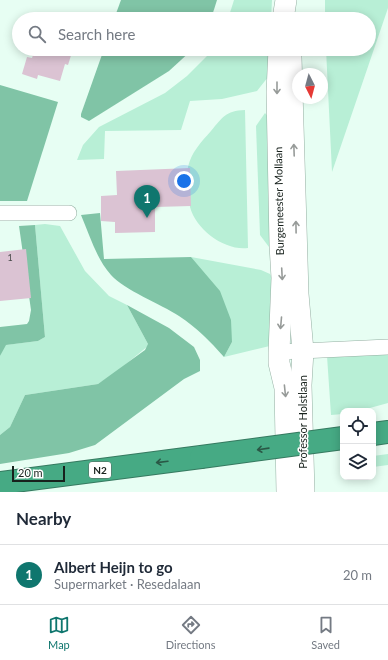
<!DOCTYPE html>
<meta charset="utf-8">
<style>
:root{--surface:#fff;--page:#f2f2f3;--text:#1f2937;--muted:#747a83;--line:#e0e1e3;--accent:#0f766e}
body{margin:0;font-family:Lato,sans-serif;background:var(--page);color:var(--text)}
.controls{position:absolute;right:12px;bottom:12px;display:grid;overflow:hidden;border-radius:8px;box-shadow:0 2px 10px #0003}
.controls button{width:36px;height:36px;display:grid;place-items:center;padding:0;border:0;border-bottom:1px solid var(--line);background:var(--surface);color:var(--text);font:20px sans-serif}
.compass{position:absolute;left:292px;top:68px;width:36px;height:36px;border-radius:50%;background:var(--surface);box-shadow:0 2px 10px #0003;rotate:174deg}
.scale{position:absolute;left:12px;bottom:10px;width:53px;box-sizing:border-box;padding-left:4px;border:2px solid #17211c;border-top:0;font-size:11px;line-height:14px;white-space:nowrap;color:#17211c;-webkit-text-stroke:3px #fff;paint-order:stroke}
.you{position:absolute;left:184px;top:181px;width:14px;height:14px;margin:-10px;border:3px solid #fff;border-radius:50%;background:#1a73e8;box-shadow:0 0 0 6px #1a73e833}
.badge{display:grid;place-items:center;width:26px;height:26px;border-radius:50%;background:var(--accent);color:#fff;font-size:13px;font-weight:700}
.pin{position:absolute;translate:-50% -33px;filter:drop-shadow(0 1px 2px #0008)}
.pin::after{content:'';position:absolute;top:21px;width:14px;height:12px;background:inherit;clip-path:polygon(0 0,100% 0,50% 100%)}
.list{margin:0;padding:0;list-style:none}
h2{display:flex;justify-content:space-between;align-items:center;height:52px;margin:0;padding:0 16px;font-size:17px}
h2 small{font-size:13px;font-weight:400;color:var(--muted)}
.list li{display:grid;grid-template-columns:26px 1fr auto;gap:12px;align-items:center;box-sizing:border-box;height:60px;padding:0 16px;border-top:1px solid var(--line)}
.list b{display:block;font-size:15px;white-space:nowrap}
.list p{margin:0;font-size:13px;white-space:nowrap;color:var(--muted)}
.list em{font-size:13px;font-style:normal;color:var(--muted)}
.icon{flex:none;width:22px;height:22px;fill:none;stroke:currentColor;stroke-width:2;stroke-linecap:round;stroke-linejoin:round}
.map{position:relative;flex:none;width:388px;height:492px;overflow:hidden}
.search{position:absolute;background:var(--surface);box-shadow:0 2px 10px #0003;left:12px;right:12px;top:12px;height:44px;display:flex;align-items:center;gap:10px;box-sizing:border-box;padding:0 14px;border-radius:22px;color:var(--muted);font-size:15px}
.sheet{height:112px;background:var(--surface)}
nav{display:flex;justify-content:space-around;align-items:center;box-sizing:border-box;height:56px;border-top:1px solid var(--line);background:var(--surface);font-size:11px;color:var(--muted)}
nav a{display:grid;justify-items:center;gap:2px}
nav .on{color:var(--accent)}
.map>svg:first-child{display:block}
</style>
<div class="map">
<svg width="388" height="492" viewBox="0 0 388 492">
<rect width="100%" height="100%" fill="#e7fef3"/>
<!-- green -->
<g fill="#b8efd6">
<polygon points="234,0 272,0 271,19 228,19"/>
<polygon points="325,0 388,0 388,8 332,172 326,49 369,49 369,19 325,19"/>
<polygon points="214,49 271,49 272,72 257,91 222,99 190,101 181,130 105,131 104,159 77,160 83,145 99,127 165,93 187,76"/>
<path d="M245 110 248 248C225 251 196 230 190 207 189 200 189 192 189 185 189 180 187 173 188 167 191 153 201 142 211 131 223 117 225 111 245 110Z"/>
<polygon points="265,113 273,123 277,236 269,247 260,235 256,126"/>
<polygon points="45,224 60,226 85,271 109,296 127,305 148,344 148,346 115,373 98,384 25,395 10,427 0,435 0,356 5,345 38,341 45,337 35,225"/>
<polygon points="191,257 261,270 270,274 277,288 274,345 224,357 232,342"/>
<polygon points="388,354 388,403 359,411 343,411 343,414 331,415 327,356"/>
<polygon points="388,454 388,465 373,467 373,456"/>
</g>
<!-- forest -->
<g fill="#80c4a6">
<polygon points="121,0 217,0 211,19 114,19"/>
<polygon points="104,49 193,49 169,71 89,121 81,117 81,114"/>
<polygon points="0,85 58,102 27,201 0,201"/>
<path d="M100 213 104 259 191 257 220 291 231 320 232 342 224 357C210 341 197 328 179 316 161 304 124 290 111 275 96 258 90 236 81 215Z"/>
<polygon points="35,225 45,337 38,341 6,345 0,356 0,327 27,324 29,321 31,310 19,226"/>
<polygon points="127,305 169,328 194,347 200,360 200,371 184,379 95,445 69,453 0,464 0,435 10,427 25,395 98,384 145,350 148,344"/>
</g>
<!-- building -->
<g fill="#dbc3d3">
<polygon points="35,49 73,49 68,65 65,64 60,81 38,75 37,79 22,74 27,57 32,58"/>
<polygon points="190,168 191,206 155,207 155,232 115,233 115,222 101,221 101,196 117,195 116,171"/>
<polygon points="26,249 31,298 0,301 0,252"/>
</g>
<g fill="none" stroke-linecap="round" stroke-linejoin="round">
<!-- street casing -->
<g stroke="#94afa2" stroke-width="16">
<g id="street">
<polyline points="0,213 69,213"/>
<polyline points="279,352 388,347"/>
</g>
</g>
<!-- secondary casing -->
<g stroke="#94afa2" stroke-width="22">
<g id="secondary">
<polyline points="283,19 286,0"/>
<polyline points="279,49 277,92 280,245 282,278 279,352 279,363 285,388 287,492"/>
<polyline points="291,57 298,294 303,351 301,385 304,492"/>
</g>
</g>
<!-- highway casing -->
<g stroke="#367a60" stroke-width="24">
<g id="highway">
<polyline points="373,434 388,432"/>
<polyline points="0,483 201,457"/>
</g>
</g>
<!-- street -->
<use href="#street" stroke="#fff" stroke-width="15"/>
<!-- secondary -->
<use href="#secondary" stroke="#fff" stroke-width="21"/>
<!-- highway -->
<use href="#highway" stroke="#46aa84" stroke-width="22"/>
<!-- highway-bridge casing -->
<g stroke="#367a60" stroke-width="24" stroke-linecap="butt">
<polyline id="highway-bridge" points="201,457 343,438"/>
</g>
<!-- highway-bridge -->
<use href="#highway-bridge" stroke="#46aa84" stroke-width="22"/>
</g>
<!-- one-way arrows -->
<defs><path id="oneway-shaft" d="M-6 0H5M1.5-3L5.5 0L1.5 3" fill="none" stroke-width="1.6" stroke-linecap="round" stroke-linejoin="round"/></defs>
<g stroke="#979b99">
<use href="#oneway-shaft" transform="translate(277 88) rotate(90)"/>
<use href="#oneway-shaft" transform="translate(294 150) rotate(-92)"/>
<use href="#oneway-shaft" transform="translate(296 227) rotate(-91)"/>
<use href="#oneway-shaft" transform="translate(282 274) rotate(87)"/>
<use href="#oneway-shaft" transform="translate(281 323) rotate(95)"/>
<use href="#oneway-shaft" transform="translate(285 391) rotate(84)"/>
</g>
<g stroke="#2a5846">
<use href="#oneway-shaft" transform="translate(263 449) rotate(172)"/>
<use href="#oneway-shaft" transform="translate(162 462) rotate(173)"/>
</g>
<g text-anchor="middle" stroke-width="3" stroke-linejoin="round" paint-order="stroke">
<!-- number labels -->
<g font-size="9" fill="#484a4a">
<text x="10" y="261">1</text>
</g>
<!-- shield labels -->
<rect fill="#fff" stroke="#5d6460" stroke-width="1" x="89" y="462" width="22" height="16" rx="3"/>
<g font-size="10" font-weight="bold" fill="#17211c">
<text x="100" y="474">N2</text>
</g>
<!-- street labels -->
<g font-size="11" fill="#17211c" stroke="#fff">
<text transform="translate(279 201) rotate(-91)" y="4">Burgemeester Mollaan</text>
<text transform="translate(303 422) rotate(-90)" y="4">Professor Holstlaan</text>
</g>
</g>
</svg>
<div class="controls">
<button><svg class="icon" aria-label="locate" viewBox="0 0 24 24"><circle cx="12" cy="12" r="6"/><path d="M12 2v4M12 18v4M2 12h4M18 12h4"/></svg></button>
<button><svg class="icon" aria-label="layers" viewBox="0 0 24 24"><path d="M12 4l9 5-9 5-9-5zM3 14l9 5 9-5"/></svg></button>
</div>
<svg class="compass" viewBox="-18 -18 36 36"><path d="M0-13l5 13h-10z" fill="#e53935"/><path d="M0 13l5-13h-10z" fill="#747a83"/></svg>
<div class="scale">20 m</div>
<div class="you"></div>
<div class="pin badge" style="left:147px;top:218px">1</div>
<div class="search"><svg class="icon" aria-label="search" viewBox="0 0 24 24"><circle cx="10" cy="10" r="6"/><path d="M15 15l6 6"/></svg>Search here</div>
</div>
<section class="sheet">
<h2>Nearby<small></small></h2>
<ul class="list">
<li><span class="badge">1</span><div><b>Albert Heijn to go</b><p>Supermarket · Resedalaan</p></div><em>20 m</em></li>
</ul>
</section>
<nav>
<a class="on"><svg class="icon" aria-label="map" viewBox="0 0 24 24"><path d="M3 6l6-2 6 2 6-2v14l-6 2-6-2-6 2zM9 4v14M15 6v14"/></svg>Map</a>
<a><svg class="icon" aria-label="directions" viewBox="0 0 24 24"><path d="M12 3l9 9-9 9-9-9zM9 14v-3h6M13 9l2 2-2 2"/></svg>Directions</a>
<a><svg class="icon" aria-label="saved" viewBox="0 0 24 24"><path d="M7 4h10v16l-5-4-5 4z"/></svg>Saved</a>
</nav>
